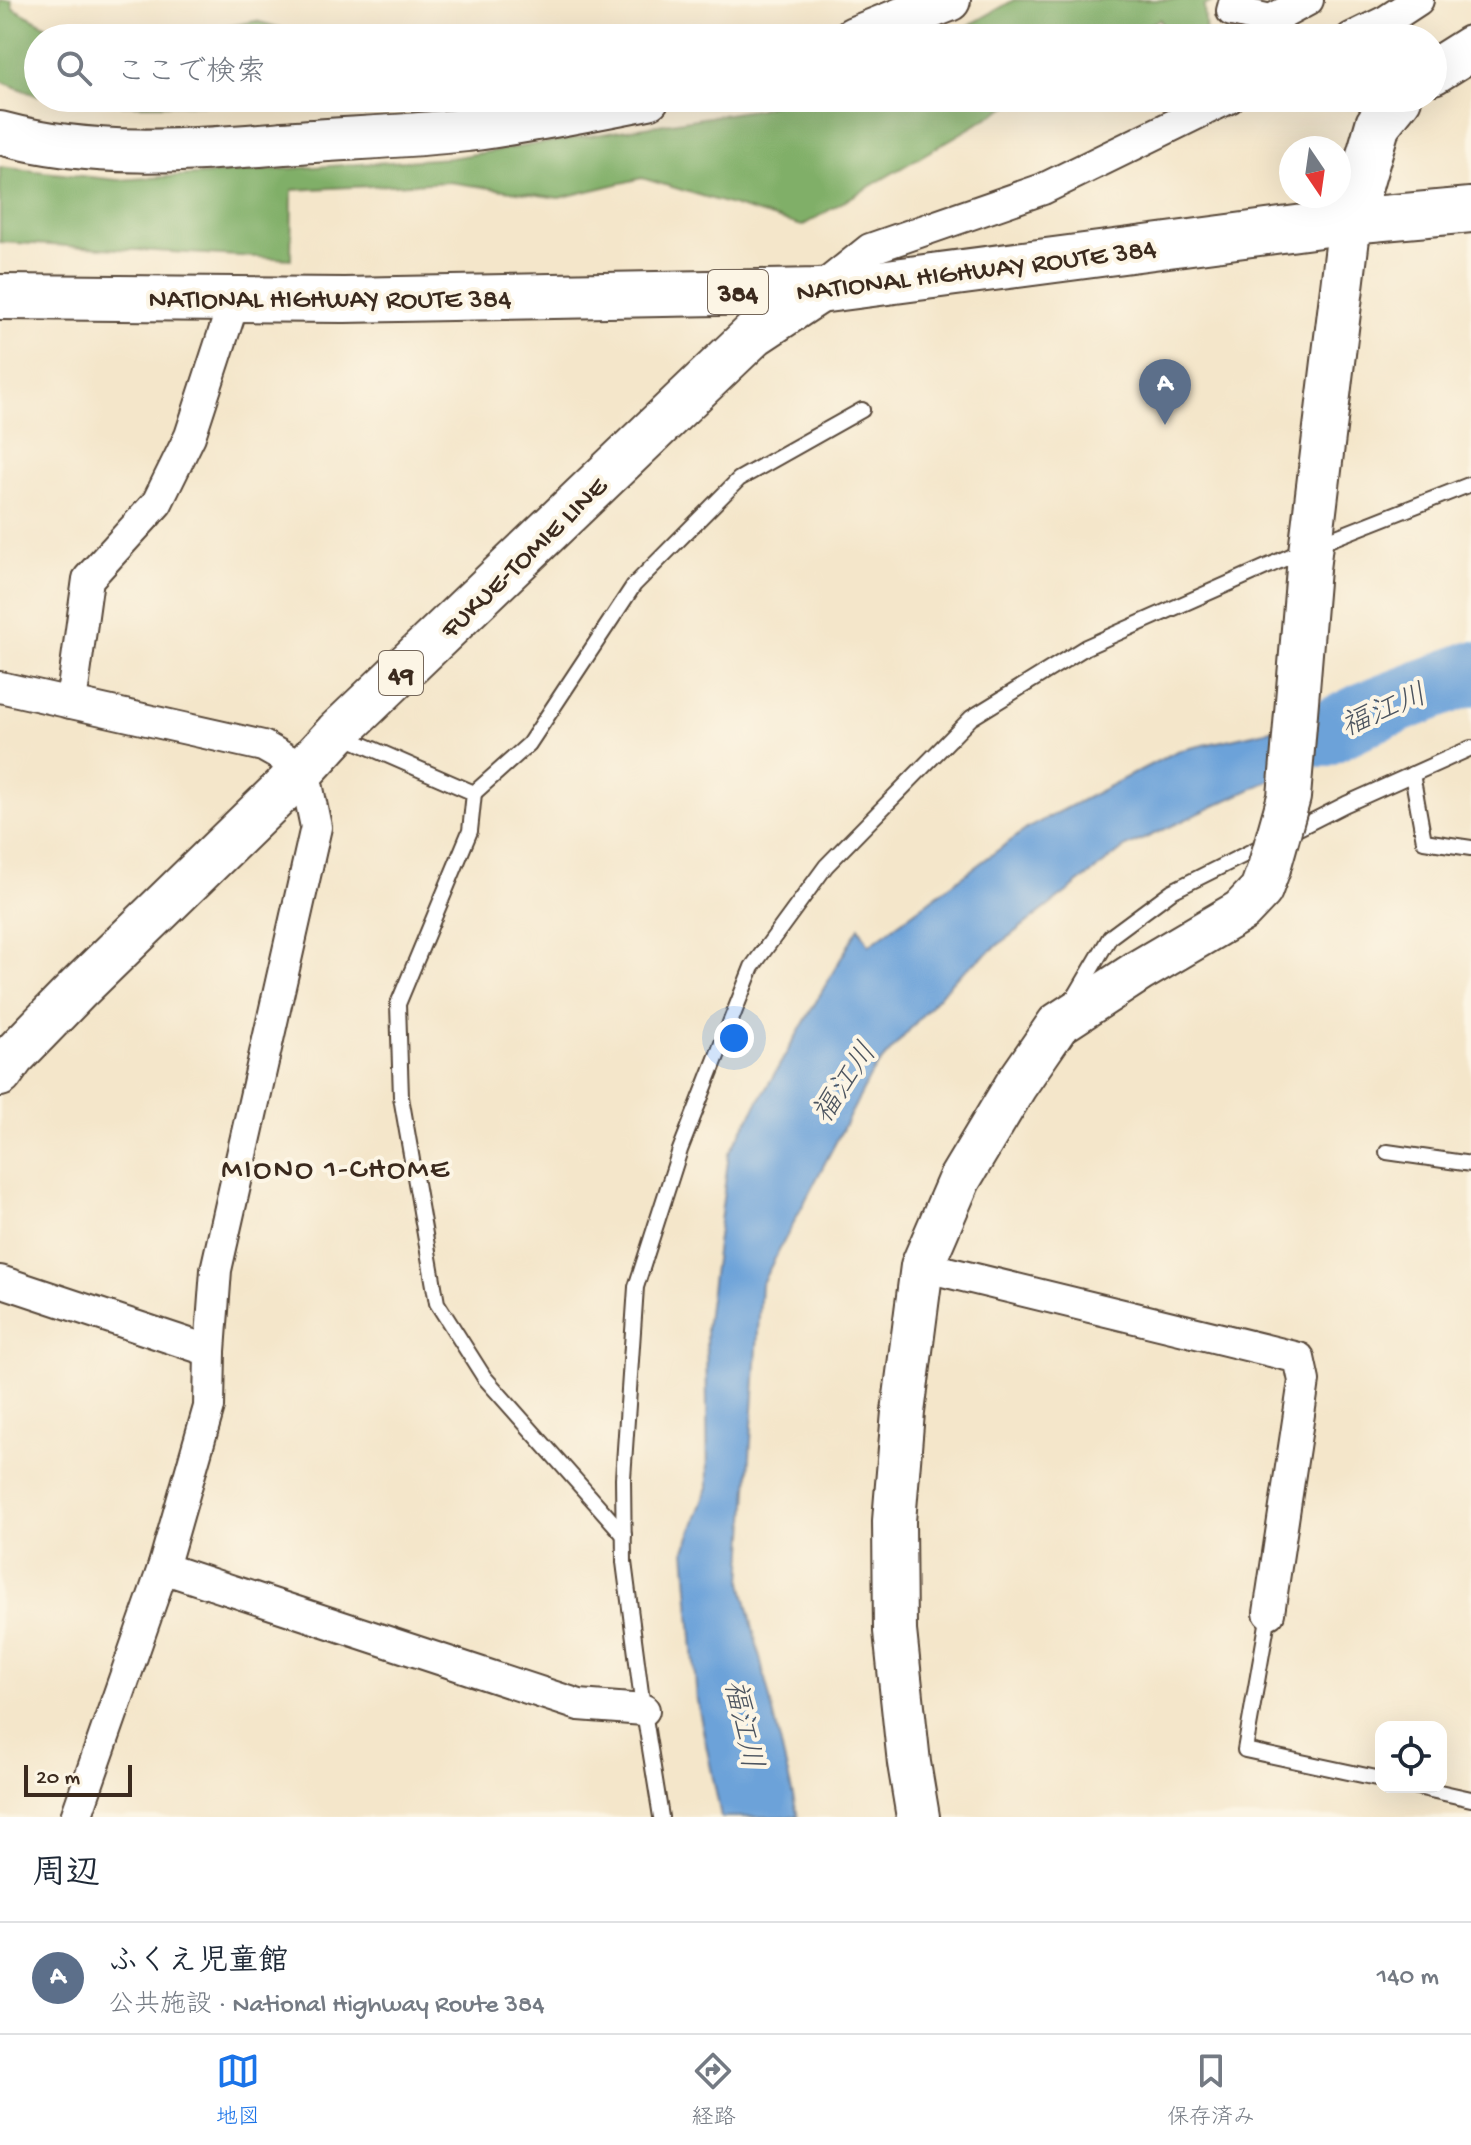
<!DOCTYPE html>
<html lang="ja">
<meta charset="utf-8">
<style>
:root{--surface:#fff;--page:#f6f6f7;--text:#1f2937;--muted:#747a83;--line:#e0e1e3;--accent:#1a73e8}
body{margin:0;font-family:"Gochi Hand","Klee One",sans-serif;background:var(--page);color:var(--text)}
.controls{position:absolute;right:24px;bottom:24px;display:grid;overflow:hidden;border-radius:16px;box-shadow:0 8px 32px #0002}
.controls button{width:72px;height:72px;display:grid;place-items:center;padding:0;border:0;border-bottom:2px solid var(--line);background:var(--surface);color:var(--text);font:40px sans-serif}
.compass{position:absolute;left:1279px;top:136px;width:72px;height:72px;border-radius:50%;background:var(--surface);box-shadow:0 8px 32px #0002;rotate:167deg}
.scale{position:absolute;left:24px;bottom:20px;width:108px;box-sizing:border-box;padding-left:8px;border:4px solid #3b2a1e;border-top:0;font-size:22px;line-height:28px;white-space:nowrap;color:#3b2a1e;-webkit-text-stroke:6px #fcf5e5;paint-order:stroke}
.you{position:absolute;left:734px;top:1038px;width:28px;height:28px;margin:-20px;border:6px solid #fff;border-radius:50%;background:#1a73e8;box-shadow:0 0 0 12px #1a73e833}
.badge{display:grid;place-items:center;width:52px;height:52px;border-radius:50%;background:var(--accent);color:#fff;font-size:26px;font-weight:700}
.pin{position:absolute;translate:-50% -66px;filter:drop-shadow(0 2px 4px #0008)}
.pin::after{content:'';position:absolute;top:42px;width:28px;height:24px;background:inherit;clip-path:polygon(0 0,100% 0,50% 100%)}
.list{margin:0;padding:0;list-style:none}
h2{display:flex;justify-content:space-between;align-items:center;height:104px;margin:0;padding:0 32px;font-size:34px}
h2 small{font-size:26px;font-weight:400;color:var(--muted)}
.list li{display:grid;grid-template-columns:52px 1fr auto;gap:24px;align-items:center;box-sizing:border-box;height:112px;padding:0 32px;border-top:2px solid var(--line)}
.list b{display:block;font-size:30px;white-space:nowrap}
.list p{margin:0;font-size:26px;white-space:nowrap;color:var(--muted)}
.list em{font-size:26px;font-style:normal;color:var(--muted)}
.icon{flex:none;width:44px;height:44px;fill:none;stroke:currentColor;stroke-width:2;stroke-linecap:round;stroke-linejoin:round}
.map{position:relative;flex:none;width:1471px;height:1817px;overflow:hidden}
.search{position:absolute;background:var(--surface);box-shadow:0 8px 32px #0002;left:24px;right:24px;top:24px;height:88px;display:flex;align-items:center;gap:20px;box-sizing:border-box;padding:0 28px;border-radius:44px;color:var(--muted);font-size:30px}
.sheet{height:216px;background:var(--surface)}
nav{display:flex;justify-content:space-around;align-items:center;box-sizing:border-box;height:112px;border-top:2px solid var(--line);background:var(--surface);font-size:22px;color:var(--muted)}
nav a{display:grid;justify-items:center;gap:4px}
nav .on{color:var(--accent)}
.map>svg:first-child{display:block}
</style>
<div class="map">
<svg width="1471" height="1817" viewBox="0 0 1471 1817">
<rect width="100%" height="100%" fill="#fcf5e5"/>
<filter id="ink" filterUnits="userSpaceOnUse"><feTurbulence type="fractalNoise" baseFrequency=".0125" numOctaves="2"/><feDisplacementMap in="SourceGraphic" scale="16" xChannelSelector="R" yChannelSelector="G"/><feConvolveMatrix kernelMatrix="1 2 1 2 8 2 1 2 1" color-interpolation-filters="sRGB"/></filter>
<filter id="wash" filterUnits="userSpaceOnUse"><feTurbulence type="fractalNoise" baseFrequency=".006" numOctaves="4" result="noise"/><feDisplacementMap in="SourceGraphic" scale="32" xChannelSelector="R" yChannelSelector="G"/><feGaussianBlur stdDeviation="1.8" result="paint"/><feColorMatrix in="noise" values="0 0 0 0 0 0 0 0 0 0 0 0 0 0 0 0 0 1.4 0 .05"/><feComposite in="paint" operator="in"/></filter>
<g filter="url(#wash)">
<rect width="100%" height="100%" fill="#f4e6ca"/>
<!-- forest -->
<g fill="#80af68" stroke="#5e6c43" stroke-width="2">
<polygon points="0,0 11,0 13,8 69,38 38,38 38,96 0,81"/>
<polygon points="1014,0 1216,0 1204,6 1206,38 1167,38 1160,19 1126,38 947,38"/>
<polygon points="256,21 312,37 323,38 166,38"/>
<polygon points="59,98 370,98 269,104 124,105"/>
<polygon points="792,98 1021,98 802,226 642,178 559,198 449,182 292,190 291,259 0,242 0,167 118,180 450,158 759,109"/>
</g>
<!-- water -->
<polygon fill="#6ca2d9" stroke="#54667c" stroke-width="2" points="1471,685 1471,687 1124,848 955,978 873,1071 761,1285 742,1582 798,1817 721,1817 697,1701 685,1550 708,1487 706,1328 729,1153 859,927 869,945 1028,828 1177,751"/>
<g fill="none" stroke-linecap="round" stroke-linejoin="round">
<!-- river -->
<polyline stroke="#6ca2d9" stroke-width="64" points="1322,735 1367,713 1471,673"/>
</g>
</g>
<g filter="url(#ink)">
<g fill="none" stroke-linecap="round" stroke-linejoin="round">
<!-- lane casing -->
<g stroke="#574638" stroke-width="18">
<g id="lane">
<polyline points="341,735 474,793 529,744 634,585 739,479 862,410"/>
<polyline points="1412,774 1424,841 1471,848"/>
<polyline points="474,793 470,831 398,1004 401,1097 437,1303 484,1377 624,1535"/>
<polyline points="1287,834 1346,804 1471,748"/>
<polyline points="1074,998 1110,937 1172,891 1268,843"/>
<polyline points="1387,1152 1471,1164"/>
<polyline points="1269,1613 1245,1750 1381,1779"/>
<polyline points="1417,1787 1471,1799"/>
<polyline points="661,1817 641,1693 624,1562 623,1478 636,1287 680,1150 752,967 826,866 971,718 1086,647 1311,547 1471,484"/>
</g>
</g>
<!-- street casing -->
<g stroke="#574638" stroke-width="34">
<g id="street">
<polyline points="1235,0 1232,11 1271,20 1308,0"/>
<polyline points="1351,38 1386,21 1418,0"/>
<polyline points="820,289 870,249 1043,189 1229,98"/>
<polyline points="0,687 263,746 304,769 316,827 216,1270 210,1351 209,1407 163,1568 76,1817"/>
<polyline points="71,703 88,579 157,503 190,436 235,298"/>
<polyline points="922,1266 1299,1358 1304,1381 1269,1613"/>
<polyline points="0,1281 210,1351"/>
<polyline points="163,1568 579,1705 644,1710"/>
</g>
</g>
<!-- secondary casing -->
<g stroke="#574638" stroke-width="46">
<g id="secondary">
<polyline points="854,38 949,0"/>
<path d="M0 133C101 160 195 150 297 142 354 138 411 136 467 130 528 122 588 110 648 98"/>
<polyline points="1308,569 1350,221"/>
<polyline points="918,1817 909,1763 895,1631 894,1521 903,1412 922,1266 959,1180 1016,1085 1058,1024 1139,971 1241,911 1261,890 1269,868"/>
</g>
</g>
<!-- primary casing -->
<g stroke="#574638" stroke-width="48">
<g id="primary">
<polyline points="1433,72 1471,48"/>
<polyline points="1350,221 1378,124 1399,98"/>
<polyline points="0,1074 12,1057 78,989 304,769 337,733 754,334 819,291"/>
</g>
</g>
<!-- highway casing -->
<g stroke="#574638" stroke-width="48">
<polyline id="highway" points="0,297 344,300 819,291 1350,221 1471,210"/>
</g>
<!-- lane -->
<use href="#lane" stroke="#fff" stroke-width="14"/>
<!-- street -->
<use href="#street" stroke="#fff" stroke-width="30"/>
<!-- secondary -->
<use href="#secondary" stroke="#fff" stroke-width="42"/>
<!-- primary -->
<use href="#primary" stroke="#fff" stroke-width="44"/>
<!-- highway -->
<use href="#highway" stroke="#fff" stroke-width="44"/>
<!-- secondary-bridge casing -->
<g stroke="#574638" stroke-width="46" stroke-linecap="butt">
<polyline id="secondary-bridge" points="1269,868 1289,797 1308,569"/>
</g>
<!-- secondary-bridge -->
<use href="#secondary-bridge" stroke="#fff" stroke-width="42"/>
</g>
</g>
<g text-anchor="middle" stroke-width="8" stroke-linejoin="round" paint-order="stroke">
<!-- shield labels -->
<g fill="#fcf5e5" stroke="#75675a" stroke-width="2">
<rect x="708" y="270" width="60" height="44" rx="6"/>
<rect x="379" y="651" width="44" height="44" rx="6"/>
</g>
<g font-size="26" font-weight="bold" fill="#3b2a1e">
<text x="738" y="301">384</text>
<text x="401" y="682">49</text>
</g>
<!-- street labels -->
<g font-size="28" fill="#3b2a1e" stroke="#fcf5e5">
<text transform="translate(976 268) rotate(-7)" y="10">NATIONAL HIGHWAY ROUTE 384</text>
<text x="330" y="307">NATIONAL HIGHWAY ROUTE 384</text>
<text transform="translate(522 556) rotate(-44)" y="10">FUKUE-TOMIE LINE</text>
</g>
<!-- water labels -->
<g font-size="30" font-style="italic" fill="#4c545f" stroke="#fcf5e5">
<text transform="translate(1383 709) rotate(-23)" y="10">福江川</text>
<text transform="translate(843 1082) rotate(-56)" y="10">福江川</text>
<text transform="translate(745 1724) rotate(78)" y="10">福江川</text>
</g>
<!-- neighbourhood labels -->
<g font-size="30" letter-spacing="2" fill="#3b2a1e" stroke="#fcf5e5">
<text x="336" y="1177">MIONO 1-CHOME</text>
</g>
</g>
</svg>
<div class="controls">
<button><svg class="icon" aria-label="locate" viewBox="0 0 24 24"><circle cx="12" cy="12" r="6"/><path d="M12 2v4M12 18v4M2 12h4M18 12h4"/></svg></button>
</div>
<svg class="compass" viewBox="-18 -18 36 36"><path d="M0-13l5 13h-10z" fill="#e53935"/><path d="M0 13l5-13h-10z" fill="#747a83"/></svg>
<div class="scale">20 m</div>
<div class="you"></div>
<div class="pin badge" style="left:1165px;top:425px;background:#5c6f8a">A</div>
<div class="search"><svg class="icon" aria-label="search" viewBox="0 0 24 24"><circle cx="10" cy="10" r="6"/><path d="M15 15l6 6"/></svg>ここで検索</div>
</div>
<section class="sheet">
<h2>周辺<small></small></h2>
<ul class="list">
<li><span class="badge" style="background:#5c6f8a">A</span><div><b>ふくえ児童館</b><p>公共施設 · National Highway Route 384</p></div><em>140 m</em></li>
</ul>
</section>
<nav>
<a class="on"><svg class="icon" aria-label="map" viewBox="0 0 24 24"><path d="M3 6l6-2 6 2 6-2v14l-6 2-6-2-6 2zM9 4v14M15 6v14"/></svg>地図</a>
<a><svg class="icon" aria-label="directions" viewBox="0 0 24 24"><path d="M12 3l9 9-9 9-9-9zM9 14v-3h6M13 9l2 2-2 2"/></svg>経路</a>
<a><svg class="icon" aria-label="saved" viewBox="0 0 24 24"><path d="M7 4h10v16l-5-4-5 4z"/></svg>保存済み</a>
</nav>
